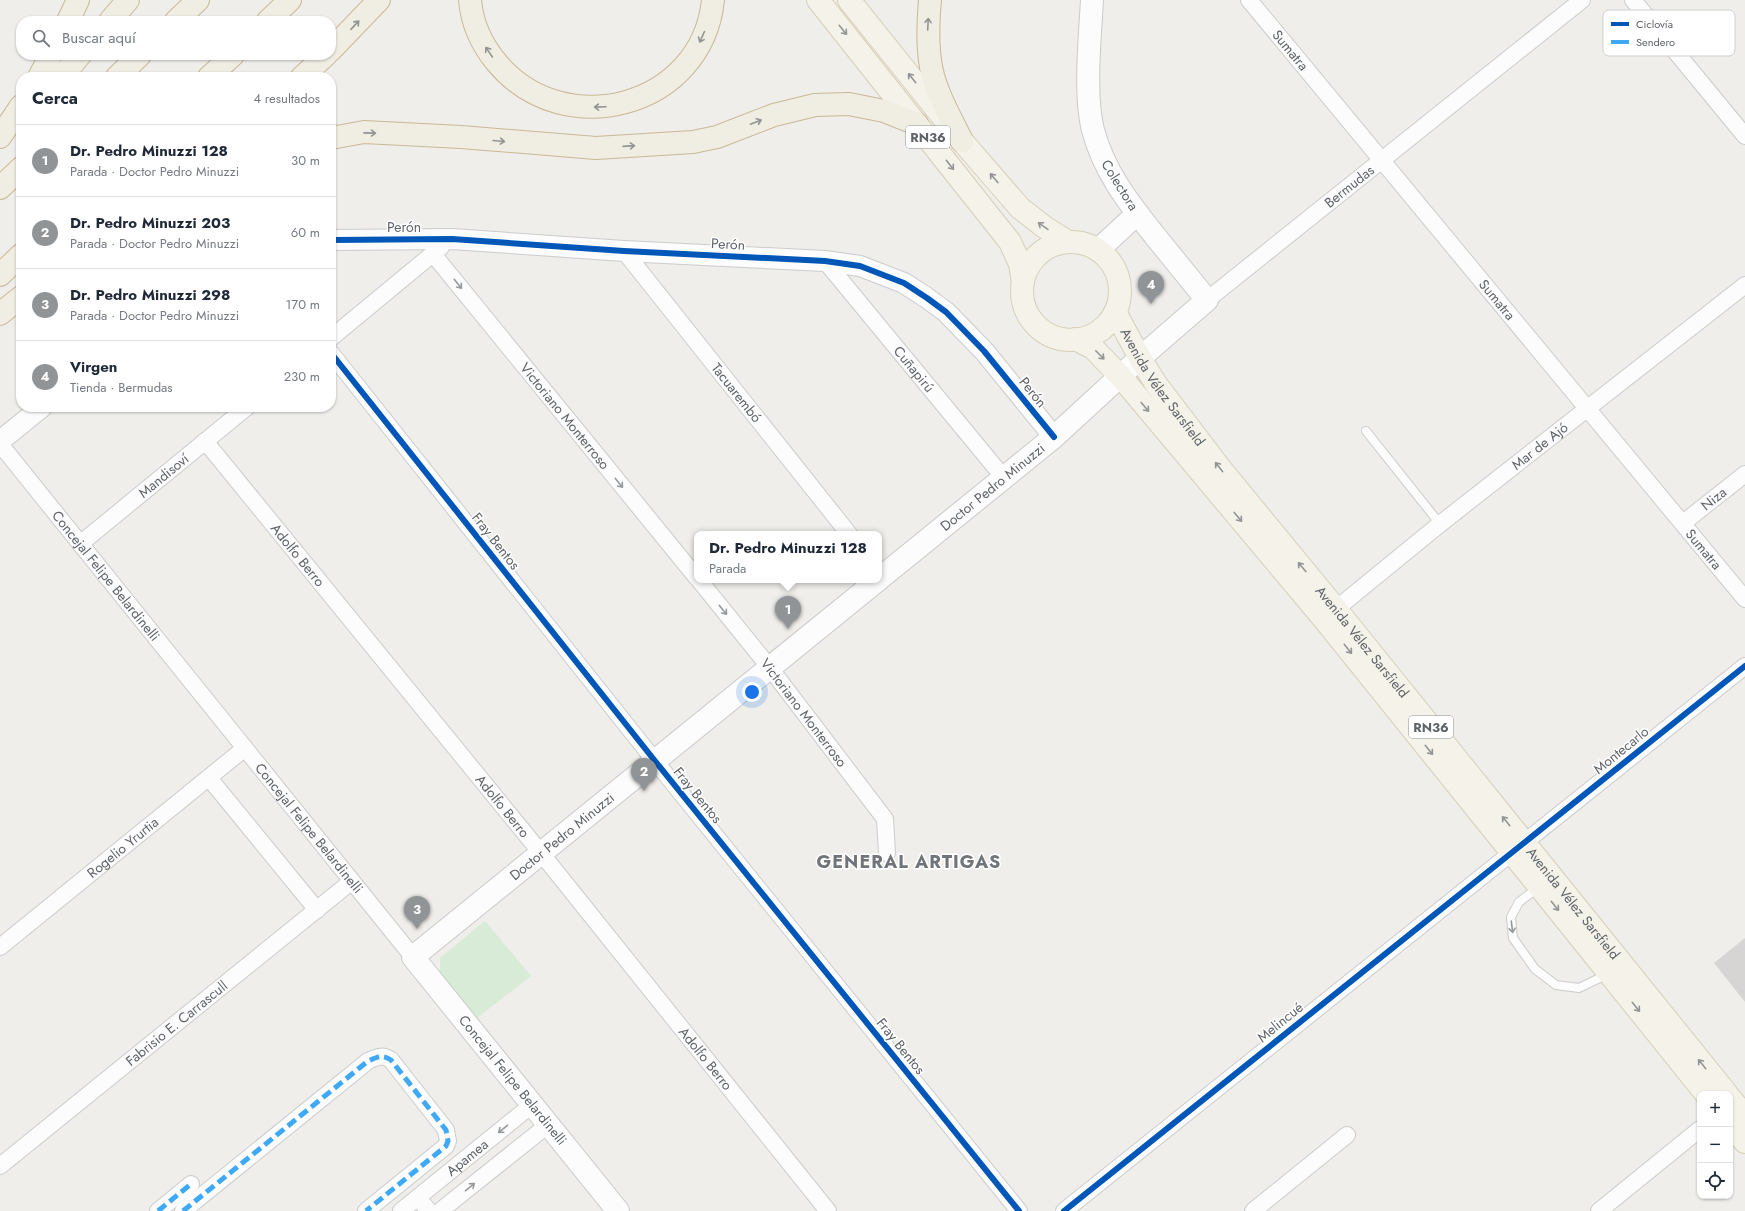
<!DOCTYPE html>
<html lang="es">
<meta charset="utf-8">
<style>
:root{--surface:#fff;--page:#f2f2f3;--text:#1f2937;--muted:#747a83;--line:#e0e1e3;--accent:#919496}
body{margin:0;font-family:Jost,sans-serif;background:var(--page);color:var(--text)}
.controls{position:absolute;right:12px;bottom:12px;display:grid;overflow:hidden;border-radius:8px;box-shadow:0 1px 3px #0004}
.controls button{width:36px;height:36px;display:grid;place-items:center;padding:0;border:0;border-bottom:1px solid var(--line);background:var(--surface);color:var(--text);font:20px sans-serif}
.you{position:absolute;left:752px;top:692px;width:14px;height:14px;margin:-10px;border:3px solid #fff;border-radius:50%;background:#1a73e8;box-shadow:0 0 0 6px #1a73e833}
.badge{display:grid;place-items:center;width:26px;height:26px;border-radius:50%;background:var(--accent);color:#fff;font-size:13px;font-weight:700}
.pin{position:absolute;translate:-50% -33px;filter:drop-shadow(0 1px 2px #0008)}
.pin::after{content:'';position:absolute;top:21px;width:14px;height:12px;background:inherit;clip-path:polygon(0 0,100% 0,50% 100%)}
.popup{position:absolute;left:694px;top:531px;width:188px;height:52px;box-sizing:border-box;display:grid;place-content:center;border-radius:8px;background:var(--surface);filter:drop-shadow(0 1px 3px #0005);font-size:13px;white-space:nowrap;color:var(--muted)}
.popup b{font-size:15px;color:var(--text)}
.popup::after{content:'';position:absolute;left:50%;top:100%;margin-left:-8px;border:8px solid transparent;border-top-color:var(--surface)}
.list{margin:0;padding:0;list-style:none}
h2{display:flex;justify-content:space-between;align-items:center;height:52px;margin:0;padding:0 16px;font-size:17px}
h2 small{font-size:13px;font-weight:400;color:var(--muted)}
.list li{display:grid;grid-template-columns:26px 1fr auto;gap:12px;align-items:center;box-sizing:border-box;height:72px;padding:0 16px;border-top:1px solid var(--line)}
.list b{display:block;font-size:15px;white-space:nowrap}
.list p{margin:0;font-size:13px;white-space:nowrap;color:var(--muted)}
.list em{font-size:13px;font-style:normal;color:var(--muted)}
.icon{flex:none;width:22px;height:22px;fill:none;stroke:currentColor;stroke-width:2;stroke-linecap:round;stroke-linejoin:round}
.map{position:relative;flex:none;width:1745px;height:1211px;overflow:hidden}
.search{position:absolute;background:var(--surface);box-shadow:0 1px 3px #0004;left:16px;top:16px;width:320px;height:44px;display:flex;align-items:center;gap:10px;box-sizing:border-box;padding:0 14px;border-radius:16px;color:var(--muted);font-size:15px}
.panel{position:absolute;background:var(--surface);box-shadow:0 1px 3px #0004;left:16px;top:72px;width:320px;height:340px;border-radius:16px}
.map>svg:first-child{display:block}
</style>
<div class="map">
<svg width="1745" height="1211" viewBox="0 0 1745 1211">
<rect width="100%" height="100%" fill="#efeeea"/>
<!-- green -->
<polygon fill="#d8ebd6" points="485,921 531,976 477,1018 440,974 440,958"/>
<!-- building -->
<polygon fill="#d6d5d3" points="1745,938 1745,1002 1714,963"/>
<g fill="none" stroke-linecap="round" stroke-linejoin="round">
<!-- service casing -->
<g stroke="#cbcccc" stroke-width="10">
<g id="service">
<polyline points="1366,431 1440,524"/>
<polyline points="1539,887 1519,902 1511,917 1513,938 1535,969 1556,985 1579,988 1608,974"/>
</g>
</g>
<!-- minor casing -->
<g stroke="#cbcccc" stroke-width="18">
<g id="minor">
<path id="s1" d="M1249 0 1745 599"/>
<polyline points="1633,0 1745,136"/>
<path id="s2" d="M624 251 849 534"/>
<path id="s3" d="M433 254 697 578"/>
<path id="s4" d="M825 261 1004 478"/>
<path id="s5" d="M1207 300 1582 0"/>
<polyline points="331,338 441,247"/>
<polyline points="331,353 655,761 1019,1211"/>
<path id="s6" d="M205 441 541 853 828 1211"/>
<path id="s7" d="M0 444 413 957"/>
<path id="s8" d="M1683 523 1745 474"/>
<path id="s9" d="M80 544 247 407"/>
<path id="s10" d="M699 580 770 668 885 819 887 853"/>
<path id="s11" d="M1336 609 1440 524 1745 285"/>
<polyline points="209,778 317,910"/>
<path id="s12" d="M0 947 245 748"/>
<path id="s13" d="M0 1166 352 881"/>
<polyline points="418,1198 429,1211"/>
<polyline points="158,1211 191,1184"/>
<path d="M183 1211 368 1061C378 1057 382 1054 391 1060L446 1130 448 1141 446 1146 366 1211"/>
<path id="s14" d="M401 1211 533 1104"/>
<polyline points="440,1211 549,1124"/>
<polyline points="1064,1211 1745,666"/>
<polyline points="1253,1211 1347,1135"/>
<polyline points="1599,1211 1700,1129"/>
</g>
</g>
<!-- tertiary casing -->
<g stroke="#cbcccc" stroke-width="22">
<g id="tertiary">
<polyline points="331,240 452,239 624,251 825,261 860,266 904,283 927,298 946,312 984,351 1054,437"/>
<polyline points="0,441 42,407"/>
</g>
</g>
<!-- secondary casing -->
<g stroke="#cacacb" stroke-width="24">
<g id="secondary">
<polyline points="1098,250 1137,214"/>
<path id="s15" d="M879 579 1054 437 1140 358 1207 300C1190 279 1173 258 1155 236 1129 203 1104 172 1093 130 1084 95 1090 37 1092 0"/>
<path id="s16" d="M618 1211 413 957 878 580"/>
</g>
</g>
<!-- primary casing -->
<g stroke="#d7ceb8" stroke-width="24">
<g id="primary">
<polyline points="818,0 1010,242 1020,264 1023,282"/>
<polyline points="849,0 962,141 1020,208 1043,226 1068,242"/>
<circle cx="1071" cy="291" r="49"/>
<path id="s17" d="M1115 312 1140 358 1156 384 1220 468 1336 609 1727 1094"/>
<polyline points="1075,339 1093,348 1121,377 1323,618 1706,1094"/>
<polyline points="1730,1098 1745,1116"/>
<polyline points="1730,1124 1745,1142"/>
</g>
</g>
<!-- motorway casing -->
<g stroke="#c8b996" stroke-width="24">
<g id="motorway">
<path d="M470 0C472 24 482 45 497 63 564 143 702 108 713 0"/>
<path d="M930 0C928 22 927 45 931 67 936 93 951 118 962 141"/>
<polyline points="68,21 78,0"/>
<polyline points="110,21 128,0"/>
<polyline points="176,21 198,0"/>
<polyline points="268,21 290,0"/>
<polyline points="331,50 379,0"/>
<polyline points="39,77 51,55"/>
<polyline points="62,77 80,55"/>
<polyline points="117,77 140,55"/>
<polyline points="209,77 233,55"/>
<polyline points="302,77 326,55"/>
<polyline points="0,137 21,106"/>
<polyline points="331,138 364,132 461,137 596,148 693,142 717,137 774,115 815,105 849,104 884,111 917,124"/>
<polyline points="0,188 21,168"/>
<polyline points="0,275 21,255"/>
<polyline points="0,314 21,297"/>
</g>
</g>
<!-- service -->
<use href="#service" stroke="#fdfcfc" stroke-width="8"/>
<!-- minor -->
<use href="#minor" stroke="#fdfcfc" stroke-width="16"/>
<!-- tertiary -->
<use href="#tertiary" stroke="#fdfcfc" stroke-width="20"/>
<!-- secondary -->
<use href="#secondary" stroke="#fdfcfc" stroke-width="22"/>
<!-- primary -->
<use href="#primary" stroke="#f4f2e9" stroke-width="22"/>
<!-- motorway -->
<use href="#motorway" stroke="#f0ede3" stroke-width="22"/>
<!-- quiet -->
<g stroke="#3fa9f5" stroke-width="5" stroke-dasharray="10 5" stroke-linecap="butt">
<polyline points="158,1211 191,1184"/>
<path d="M183 1211 368 1061C378 1057 382 1054 391 1060L446 1130 448 1141 446 1146 366 1211"/>
</g>
<!-- cycleway casing -->
<g stroke="#fff" stroke-width="8">
<g id="cycleway">
<polyline points="331,240 452,239 624,251 825,261 860,266 904,283 927,298 946,312 984,351 1054,437"/>
<polyline points="331,353 655,761 1019,1211"/>
<polyline points="1064,1211 1745,666"/>
</g>
</g>
<!-- cycleway -->
<use href="#cycleway" stroke="#0057b8" stroke-width="6"/>
</g>
<!-- one-way arrows -->
<defs><path id="oneway-shaft" d="M-6 0H5M1.5-3L5.5 0L1.5 3" fill="none" stroke-width="1.6" stroke-linecap="round" stroke-linejoin="round"/></defs>
<g stroke="#929393">
<use href="#oneway-shaft" transform="translate(928 24) rotate(-87)"/>
<use href="#oneway-shaft" transform="translate(355 25) rotate(-47)"/>
<use href="#oneway-shaft" transform="translate(702 37) rotate(114)"/>
<use href="#oneway-shaft" transform="translate(489 52) rotate(-124)"/>
<use href="#oneway-shaft" transform="translate(600 107) rotate(178)"/>
<use href="#oneway-shaft" transform="translate(756 122) rotate(-21)"/>
<use href="#oneway-shaft" transform="translate(370 133) rotate(1)"/>
<use href="#oneway-shaft" transform="translate(499 141) rotate(5)"/>
<use href="#oneway-shaft" transform="translate(629 146) rotate(-4)"/>
</g>
<g stroke="#939595">
<use href="#oneway-shaft" transform="translate(843 30) rotate(51)"/>
<use href="#oneway-shaft" transform="translate(912 78) rotate(-129)"/>
<use href="#oneway-shaft" transform="translate(950 165) rotate(52)"/>
<use href="#oneway-shaft" transform="translate(994 178) rotate(-130)"/>
<use href="#oneway-shaft" transform="translate(1043 226) rotate(-145)"/>
<use href="#oneway-shaft" transform="translate(1100 355) rotate(45)"/>
<use href="#oneway-shaft" transform="translate(1145 407) rotate(50)"/>
<use href="#oneway-shaft" transform="translate(1219 467) rotate(-128)"/>
<use href="#oneway-shaft" transform="translate(1238 517) rotate(50)"/>
<use href="#oneway-shaft" transform="translate(1302 567) rotate(-130)"/>
<use href="#oneway-shaft" transform="translate(1348 649) rotate(51)"/>
<use href="#oneway-shaft" transform="translate(1429 750) rotate(51)"/>
<use href="#oneway-shaft" transform="translate(1506 821) rotate(-129)"/>
<use href="#oneway-shaft" transform="translate(1555 906) rotate(51)"/>
<use href="#oneway-shaft" transform="translate(1636 1007) rotate(51)"/>
<use href="#oneway-shaft" transform="translate(1702 1064) rotate(-129)"/>
</g>
<g stroke="#96999c">
<use href="#oneway-shaft" transform="translate(458 284) rotate(51)"/>
<use href="#oneway-shaft" transform="translate(619 483) rotate(51)"/>
<use href="#oneway-shaft" transform="translate(723 610) rotate(51)"/>
<use href="#oneway-shaft" transform="translate(1512 927) rotate(83)"/>
<use href="#oneway-shaft" transform="translate(503 1129) rotate(141)"/>
<use href="#oneway-shaft" transform="translate(470 1187) rotate(-39)"/>
</g>
<g text-anchor="middle" stroke-width="3" stroke-linejoin="round" paint-order="stroke">
<!-- shield labels -->
<g fill="#fff" stroke="#8f9295" stroke-width="1">
<rect x="906" y="126" width="44" height="22" rx="3"/>
<rect x="1409" y="716" width="44" height="22" rx="3"/>
</g>
<g font-size="13" font-weight="bold" fill="#5f6368">
<text x="928" y="142">RN36</text>
<text x="1431" y="732">RN36</text>
</g>
<!-- street labels -->
<g font-size="14" fill="#5f6368" stroke="#fff">
<text dy="5" stroke="none"><textPath href="#s1" startOffset="65">Sumatra</textPath></text>
<text transform="translate(1120 185) rotate(58)" y="5">Colectora</text>
<text dy="5" stroke="none"><textPath href="#s5" startOffset="182">Bermudas</textPath></text>
<text x="404" y="232">Perón</text>
<text transform="translate(728 244) rotate(3)" y="5">Perón</text>
<text dy="5" stroke="none"><textPath href="#s1" startOffset="389">Sumatra</textPath></text>
<text dy="5" stroke="none"><textPath href="#s4" startOffset="140">Cuñapirú</textPath></text>
<text dy="5" stroke="none"><textPath href="#s17" startOffset="89">Avenida Vélez Sarsfield</textPath></text>
<text transform="translate(1033 392) rotate(51)" y="5">Perón</text>
<text dy="5" stroke="none"><textPath href="#s2" startOffset="181">Tacuarembó</textPath></text>
<text dy="5" stroke="none"><textPath href="#s3" startOffset="209">Victoriano Monterroso</textPath></text>
<text dy="5" stroke="none"><textPath href="#s11" startOffset="261">Mar de Ajó</textPath></text>
<text dy="5" stroke="none"><textPath href="#s9" startOffset="108">Mandisoví</textPath></text>
<text dy="5" stroke="none"><textPath href="#s15" startOffset="146">Doctor Pedro Minuzzi</textPath></text>
<text dy="5" stroke="none"><textPath href="#s8" startOffset="39">Niza</textPath></text>
<text transform="translate(496 541) rotate(52)" y="5">Fray Bentos</text>
<text dy="5" stroke="none"><textPath href="#s1" startOffset="713">Sumatra</textPath></text>
<text dy="5" stroke="none"><textPath href="#s6" startOffset="147">Adolfo Berro</textPath></text>
<text dy="5" stroke="none"><textPath href="#s7" startOffset="169">Concejal Felipe Belardinelli</textPath></text>
<text dy="5" stroke="none"><textPath href="#s17" startOffset="413">Avenida Vélez Sarsfield</textPath></text>
<text dy="5" stroke="none"><textPath href="#s10" startOffset="169">Victoriano Monterroso</textPath></text>
<text transform="translate(1621 750) rotate(-39)" y="5">Montecarlo</text>
<text transform="translate(698 795) rotate(51)" y="5">Fray Bentos</text>
<text dy="5" stroke="none"><textPath href="#s6" startOffset="471">Adolfo Berro</textPath></text>
<text dy="5" stroke="none"><textPath href="#s7" startOffset="493">Concejal Felipe Belardinelli</textPath></text>
<text dy="5" stroke="none"><textPath href="#s16" startOffset="518">Doctor Pedro Minuzzi</textPath></text>
<text dy="5" stroke="none"><textPath href="#s12" startOffset="158">Rogelio Yrurtia</textPath></text>
<text dy="5" stroke="none"><textPath href="#s17" startOffset="749">Avenida Vélez Sarsfield</textPath></text>
<text transform="translate(1280 1022) rotate(-39)" y="5">Melincué</text>
<text dy="5" stroke="none"><textPath href="#s13" startOffset="227">Fabrisio E. Carrascull</textPath></text>
<text transform="translate(901 1046) rotate(51)" y="5">Fray Bentos</text>
<text dy="5" stroke="none"><textPath href="#s6" startOffset="795">Adolfo Berro</textPath></text>
<text transform="translate(513 1080) rotate(51)" y="5">Concejal Felipe Belardinelli</text>
<text dy="5" stroke="none"><textPath href="#s14" startOffset="85">Apamea</textPath></text>
</g>
<!-- district labels -->
<g font-size="18" font-weight="bold" letter-spacing="1" fill="#70757a" stroke="#fff">
<text x="909" y="868">GENERAL ARTIGAS</text>
</g>
</g>
<!-- legend -->
<rect x="1603" y="10" width="132" height="46" rx="6" fill="#fff" stroke="#cfd0d2" stroke-width="1"/>
<rect x="1611" y="22" width="18" height="4" fill="#0057b8"/>
<rect x="1611" y="40" width="18" height="4" fill="#3fa9f5"/>
<g font-size="11" fill="#5f6368">
<text x="1636" y="28">Ciclovía</text>
<text x="1636" y="46">Sendero</text>
</g>
</svg>
<div class="controls">
<button>+</button>
<button>−</button>
<button><svg class="icon" aria-label="locate" viewBox="0 0 24 24"><circle cx="12" cy="12" r="6"/><path d="M12 2v4M12 18v4M2 12h4M18 12h4"/></svg></button>
</div>
<div class="you"></div>
<div class="pin badge" style="left:788px;top:629px">1</div>
<div class="popup"><b>Dr. Pedro Minuzzi 128</b>Parada</div>
<div class="pin badge" style="left:644px;top:791px">2</div>
<div class="pin badge" style="left:417px;top:929px">3</div>
<div class="pin badge" style="left:1151px;top:304px">4</div>
<div class="search"><svg class="icon" aria-label="search" viewBox="0 0 24 24"><circle cx="10" cy="10" r="6"/><path d="M15 15l6 6"/></svg>Buscar aquí</div>
<section class="panel">
<h2>Cerca<small>4 resultados</small></h2>
<ul class="list">
<li><span class="badge">1</span><div><b>Dr. Pedro Minuzzi 128</b><p>Parada · Doctor Pedro Minuzzi</p></div><em>30 m</em></li>
<li><span class="badge">2</span><div><b>Dr. Pedro Minuzzi 203</b><p>Parada · Doctor Pedro Minuzzi</p></div><em>60 m</em></li>
<li><span class="badge">3</span><div><b>Dr. Pedro Minuzzi 298</b><p>Parada · Doctor Pedro Minuzzi</p></div><em>170 m</em></li>
<li><span class="badge">4</span><div><b>Virgen</b><p>Tienda · Bermudas</p></div><em>230 m</em></li>
</ul>
</section>
</div>
